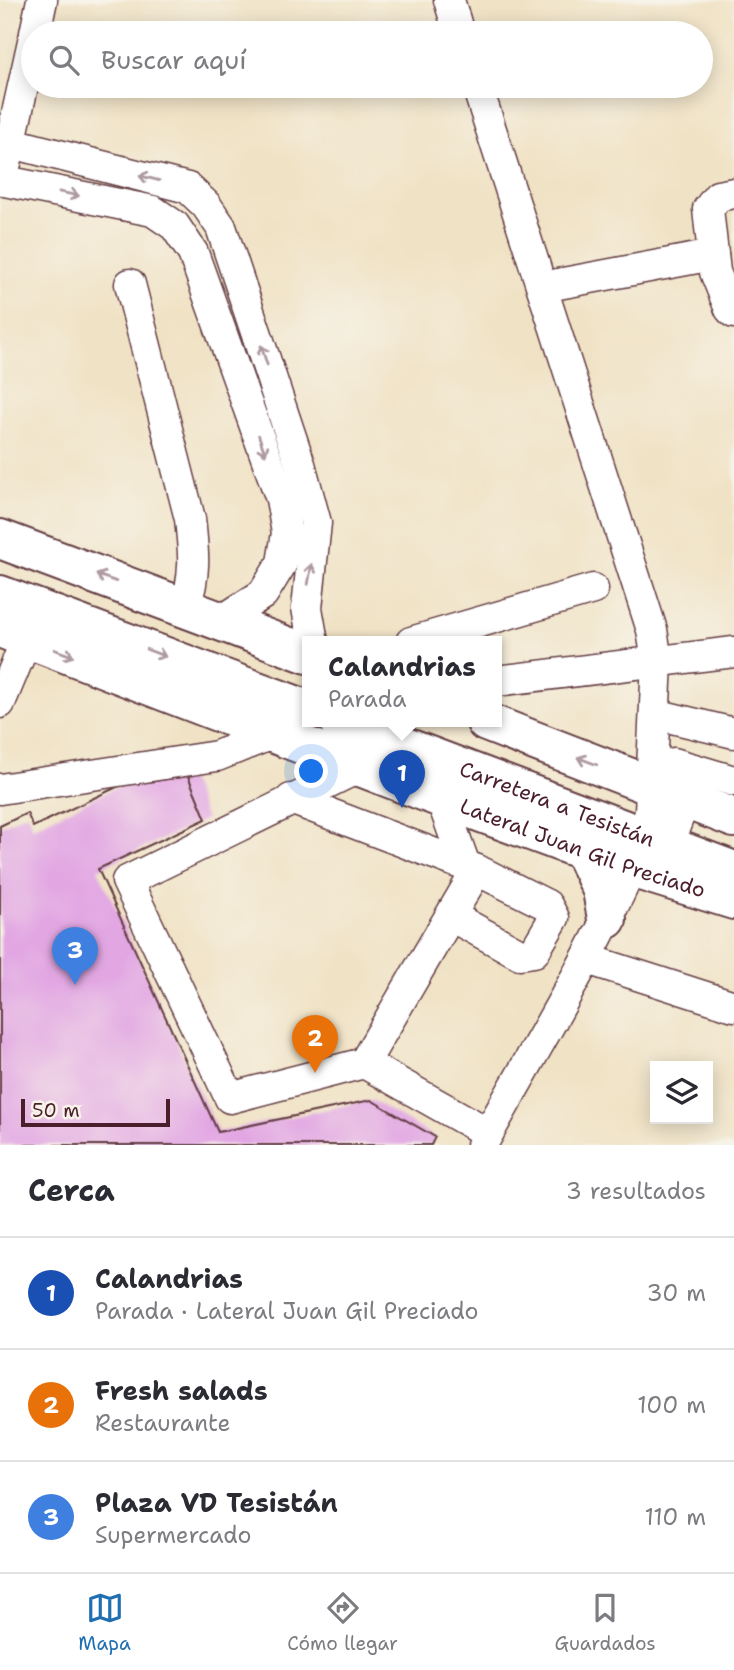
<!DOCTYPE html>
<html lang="es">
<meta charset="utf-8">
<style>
:root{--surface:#fff;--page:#f2f2f3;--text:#2b2b33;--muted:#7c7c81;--line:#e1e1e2;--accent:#1f6fb2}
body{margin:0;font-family:"Shantell Sans",sans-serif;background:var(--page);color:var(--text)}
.controls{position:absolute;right:21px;bottom:21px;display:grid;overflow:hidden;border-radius:0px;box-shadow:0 4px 18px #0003}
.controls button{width:63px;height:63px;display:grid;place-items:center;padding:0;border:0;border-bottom:2px solid var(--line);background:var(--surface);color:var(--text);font:35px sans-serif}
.scale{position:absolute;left:21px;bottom:18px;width:149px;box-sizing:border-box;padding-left:7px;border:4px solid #4a1f2b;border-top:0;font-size:19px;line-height:24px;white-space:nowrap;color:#4a1f2b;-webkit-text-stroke:5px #f7f3e8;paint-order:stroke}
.you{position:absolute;left:312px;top:772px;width:24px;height:24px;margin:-18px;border:5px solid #fff;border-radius:50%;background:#1a73e8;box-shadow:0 0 0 10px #1a73e833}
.badge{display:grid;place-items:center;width:46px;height:46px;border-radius:50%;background:var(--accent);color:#fff;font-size:23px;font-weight:700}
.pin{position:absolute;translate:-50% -58px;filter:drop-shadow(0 2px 4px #0008)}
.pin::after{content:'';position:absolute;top:37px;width:24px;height:21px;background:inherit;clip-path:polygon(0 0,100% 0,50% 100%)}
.popup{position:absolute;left:302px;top:636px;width:200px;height:91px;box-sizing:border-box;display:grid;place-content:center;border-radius:0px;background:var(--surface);filter:drop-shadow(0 2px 5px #0005);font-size:23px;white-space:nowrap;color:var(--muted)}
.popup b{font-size:26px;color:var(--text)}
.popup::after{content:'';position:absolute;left:50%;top:100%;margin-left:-14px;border:14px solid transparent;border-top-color:var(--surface)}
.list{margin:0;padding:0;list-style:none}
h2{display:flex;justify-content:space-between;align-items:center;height:91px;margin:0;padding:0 28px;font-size:30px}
h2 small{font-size:23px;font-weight:400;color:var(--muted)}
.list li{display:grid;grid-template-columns:46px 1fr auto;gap:21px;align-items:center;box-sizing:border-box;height:112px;padding:0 28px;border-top:2px solid var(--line)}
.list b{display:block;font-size:26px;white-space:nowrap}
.list p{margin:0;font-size:23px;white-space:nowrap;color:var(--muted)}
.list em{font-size:23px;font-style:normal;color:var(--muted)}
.icon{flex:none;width:38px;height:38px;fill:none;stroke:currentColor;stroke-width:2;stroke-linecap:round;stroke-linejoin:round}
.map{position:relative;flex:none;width:734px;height:1145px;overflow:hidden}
.search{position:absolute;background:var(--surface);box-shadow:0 4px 18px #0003;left:21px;right:21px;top:21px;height:77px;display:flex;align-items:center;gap:18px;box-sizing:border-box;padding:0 24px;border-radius:38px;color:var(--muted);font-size:26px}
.sheet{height:427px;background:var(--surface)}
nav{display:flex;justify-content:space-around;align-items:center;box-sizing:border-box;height:98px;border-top:2px solid var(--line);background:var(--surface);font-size:19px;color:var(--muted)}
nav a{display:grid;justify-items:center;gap:4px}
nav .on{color:var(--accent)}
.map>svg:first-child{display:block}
</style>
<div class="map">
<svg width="734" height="1145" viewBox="0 0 734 1145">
<rect width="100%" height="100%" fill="#f7f3e8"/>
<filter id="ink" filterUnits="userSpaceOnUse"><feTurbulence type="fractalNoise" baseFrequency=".0143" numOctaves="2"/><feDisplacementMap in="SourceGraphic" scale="14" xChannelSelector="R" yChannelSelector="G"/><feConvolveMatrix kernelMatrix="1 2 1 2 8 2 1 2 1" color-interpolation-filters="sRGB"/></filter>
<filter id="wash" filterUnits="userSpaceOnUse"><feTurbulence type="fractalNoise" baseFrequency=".00686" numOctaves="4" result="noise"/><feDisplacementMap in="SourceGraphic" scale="28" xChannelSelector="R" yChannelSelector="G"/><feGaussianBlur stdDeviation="1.57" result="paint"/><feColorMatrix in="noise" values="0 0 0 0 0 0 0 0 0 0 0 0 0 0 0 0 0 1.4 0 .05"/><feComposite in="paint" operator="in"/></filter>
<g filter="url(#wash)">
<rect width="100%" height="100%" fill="#f0e2c5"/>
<g id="blocks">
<!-- building -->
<polygon fill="#e2a7e3" points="188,776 206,819 98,869 218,1132 371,1100 435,1137 431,1145 0,1145 0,826 27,813 33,827 119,786"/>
</g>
</g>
<g filter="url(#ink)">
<use href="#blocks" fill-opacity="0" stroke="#633c42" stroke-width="2"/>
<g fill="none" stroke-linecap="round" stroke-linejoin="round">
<!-- minor casing -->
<g stroke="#633c42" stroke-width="33">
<g id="minor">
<polyline points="449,0 459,33"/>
<polyline points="35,33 42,0"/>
<path d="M477 86 652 630 657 661 650 812C640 854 621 892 601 930 564 1003 521 1073 482 1145"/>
<polyline points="0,140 188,188 206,205 221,227 300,464 316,523 307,608 313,642"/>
<polyline points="6,163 33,41"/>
<polyline points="0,180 153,211 175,226 193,253 281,499 287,533 282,563 263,594 221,621"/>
<polyline points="734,193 718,196 708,209 715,272 730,309 734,313"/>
<path d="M130 284 190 519C194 555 196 573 185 608"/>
<polyline points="542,287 713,255"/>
<polyline points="411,642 593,589"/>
<polyline points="496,681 734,652"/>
<polyline points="0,703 27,638"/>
<polyline points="655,714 734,733"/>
<polyline points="674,763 734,781"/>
<polyline points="362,766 127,881 230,1098 364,1063 488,1133"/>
<polyline points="0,789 217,756 272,734"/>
<polyline points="441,798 465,865"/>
<polyline points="291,799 477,870 364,1063"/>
<polyline points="660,865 685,800 693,769"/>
<polyline points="451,916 520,954 534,952 554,918 547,905 477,870"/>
<polyline points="587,959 734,1006"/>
</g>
</g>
<!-- major casing -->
<g stroke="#633c42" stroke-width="42">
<g id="major">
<polyline points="0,539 308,654"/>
<polyline points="0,595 308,710"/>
<path id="s1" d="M0 628 441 798 631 868 734 900"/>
<path id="s2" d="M339 722 734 871"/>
<polyline points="486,722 734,818"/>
<polyline points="583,850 602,890 607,919"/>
</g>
</g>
<!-- minor -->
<use href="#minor" stroke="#fff" stroke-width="30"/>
<!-- major -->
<use href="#major" stroke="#fff" stroke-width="38"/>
</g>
<!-- one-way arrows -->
<defs><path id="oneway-shaft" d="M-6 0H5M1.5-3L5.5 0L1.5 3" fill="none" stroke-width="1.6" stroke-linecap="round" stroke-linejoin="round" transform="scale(1.75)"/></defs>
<g stroke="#ae9aa0">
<use href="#oneway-shaft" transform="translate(149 178) rotate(-166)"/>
<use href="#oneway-shaft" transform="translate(69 194) rotate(11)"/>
<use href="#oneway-shaft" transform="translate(264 355) rotate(-108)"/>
<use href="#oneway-shaft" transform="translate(262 445) rotate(71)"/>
<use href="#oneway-shaft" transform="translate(310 574) rotate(-80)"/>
<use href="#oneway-shaft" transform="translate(106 578) rotate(-160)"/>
<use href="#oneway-shaft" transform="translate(64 653) rotate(21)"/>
<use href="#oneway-shaft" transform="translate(156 653) rotate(21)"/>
<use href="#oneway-shaft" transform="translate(587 761) rotate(-159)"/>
</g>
</g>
<g text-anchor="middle" stroke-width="6" stroke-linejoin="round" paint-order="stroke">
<!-- street labels -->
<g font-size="21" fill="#4a1f2b" stroke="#f7f3e8">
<text dy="7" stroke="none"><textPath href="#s2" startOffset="233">Carretera a Tesistán</textPath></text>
<text dy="7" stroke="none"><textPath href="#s1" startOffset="623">Lateral Juan Gil Preciado</textPath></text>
</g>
</g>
</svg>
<div class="controls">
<button><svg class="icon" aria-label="layers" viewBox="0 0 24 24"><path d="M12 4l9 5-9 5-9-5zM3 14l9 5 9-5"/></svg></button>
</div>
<div class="scale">50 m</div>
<div class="you"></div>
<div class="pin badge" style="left:402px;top:808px;background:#1a4fb4">1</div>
<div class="popup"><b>Calandrias</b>Parada</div>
<div class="pin badge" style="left:315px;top:1073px;background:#e8710a">2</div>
<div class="pin badge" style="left:75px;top:985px;background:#3f7fe0">3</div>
<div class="search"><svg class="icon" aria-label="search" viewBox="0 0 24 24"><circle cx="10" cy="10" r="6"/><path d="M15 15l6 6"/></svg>Buscar aquí</div>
</div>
<section class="sheet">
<h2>Cerca<small>3 resultados</small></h2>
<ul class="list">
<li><span class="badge" style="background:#1a4fb4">1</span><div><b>Calandrias</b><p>Parada · Lateral Juan Gil Preciado</p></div><em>30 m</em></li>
<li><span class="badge" style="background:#e8710a">2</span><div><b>Fresh salads</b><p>Restaurante</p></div><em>100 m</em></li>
<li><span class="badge" style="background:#3f7fe0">3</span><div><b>Plaza VD Tesistán</b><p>Supermercado</p></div><em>110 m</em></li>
</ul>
</section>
<nav>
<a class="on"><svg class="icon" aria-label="map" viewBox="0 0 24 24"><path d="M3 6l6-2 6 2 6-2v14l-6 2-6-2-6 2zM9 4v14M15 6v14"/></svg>Mapa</a>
<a><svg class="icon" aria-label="directions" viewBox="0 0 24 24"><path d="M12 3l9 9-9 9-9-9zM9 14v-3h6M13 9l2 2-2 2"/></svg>Cómo llegar</a>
<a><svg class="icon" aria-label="saved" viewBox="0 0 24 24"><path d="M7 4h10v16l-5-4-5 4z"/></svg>Guardados</a>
</nav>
